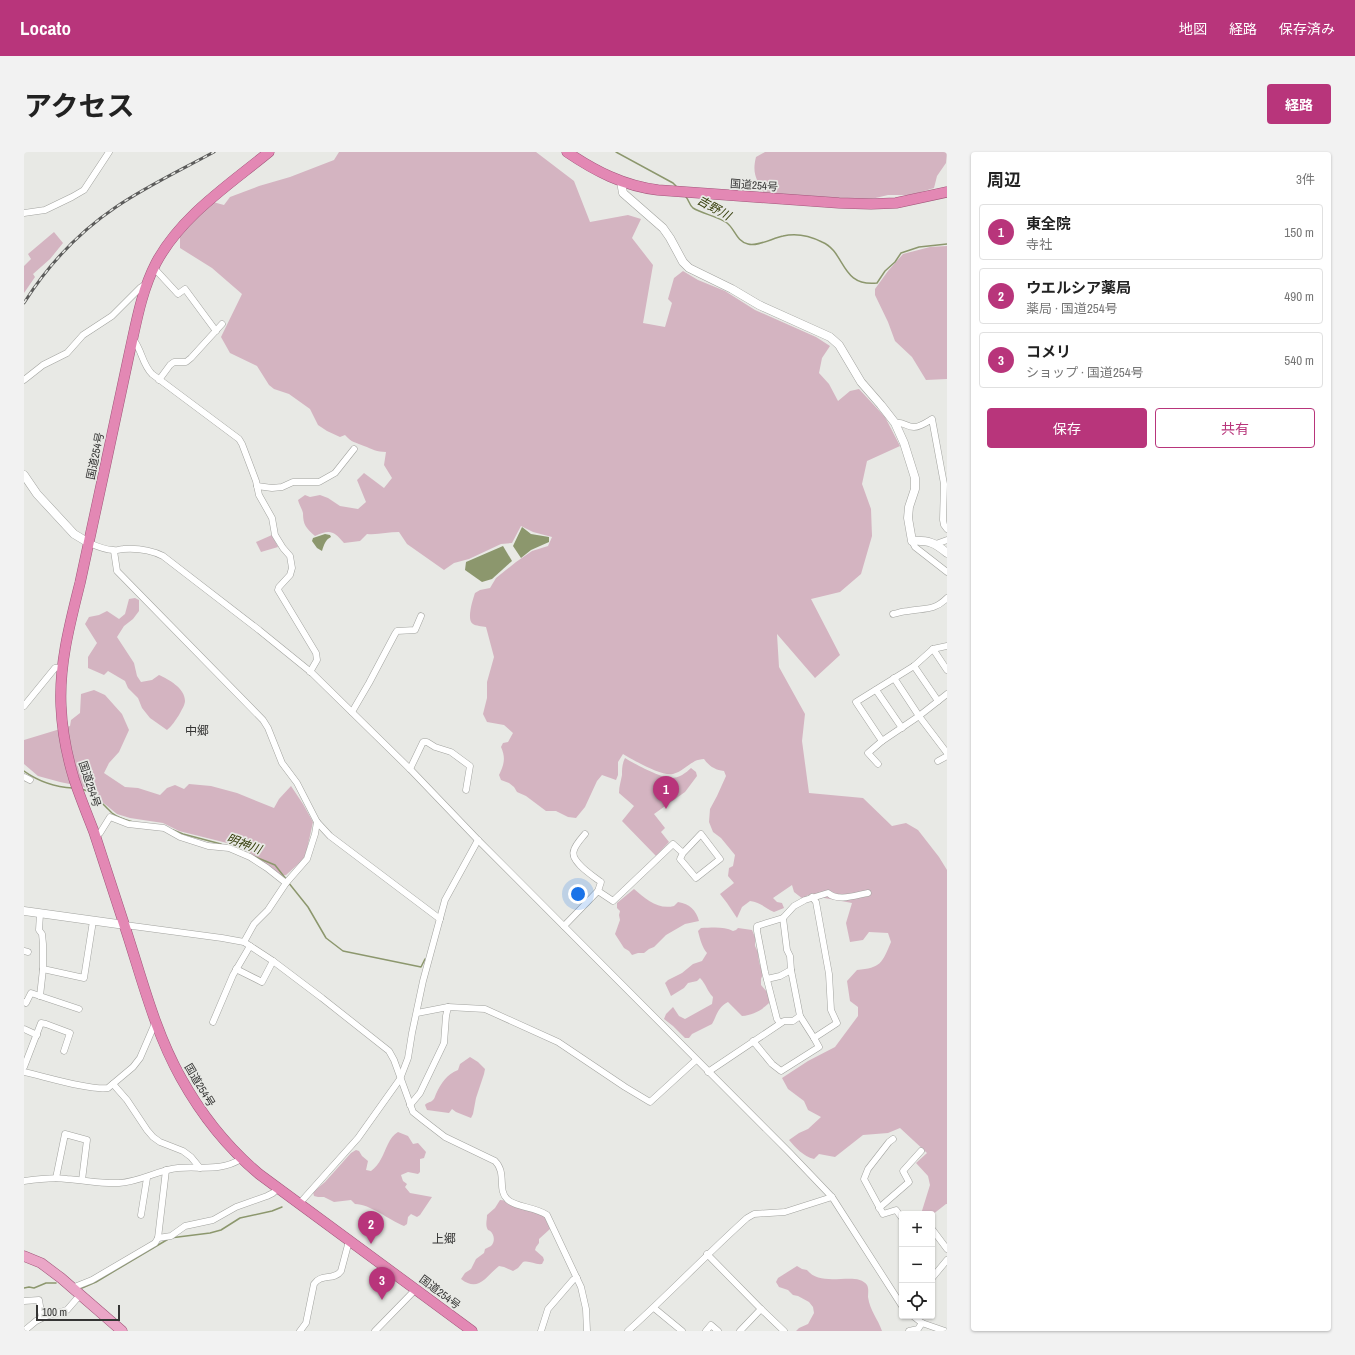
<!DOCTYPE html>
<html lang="ja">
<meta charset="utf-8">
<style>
:root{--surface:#fff;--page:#f2f2f2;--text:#222;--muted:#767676;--line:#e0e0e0;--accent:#b8357b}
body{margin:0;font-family:"Archivo Narrow","Noto Sans JP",sans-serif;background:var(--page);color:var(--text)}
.controls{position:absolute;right:12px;bottom:12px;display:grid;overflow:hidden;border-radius:4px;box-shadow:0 1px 3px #0004}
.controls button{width:36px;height:36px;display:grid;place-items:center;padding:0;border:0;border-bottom:1px solid var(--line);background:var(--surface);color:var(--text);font:20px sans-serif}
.scale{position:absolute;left:12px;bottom:10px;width:84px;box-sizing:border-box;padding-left:4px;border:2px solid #353534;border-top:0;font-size:11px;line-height:14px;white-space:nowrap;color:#353534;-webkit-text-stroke:3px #e8e9e5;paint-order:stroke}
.you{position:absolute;left:554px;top:742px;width:14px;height:14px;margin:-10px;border:3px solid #fff;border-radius:50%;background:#1a73e8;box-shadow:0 0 0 6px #1a73e833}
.badge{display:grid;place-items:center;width:26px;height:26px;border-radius:50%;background:var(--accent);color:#fff;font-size:13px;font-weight:700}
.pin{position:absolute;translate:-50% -33px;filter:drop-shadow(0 1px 2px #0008)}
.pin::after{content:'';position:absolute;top:21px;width:14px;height:12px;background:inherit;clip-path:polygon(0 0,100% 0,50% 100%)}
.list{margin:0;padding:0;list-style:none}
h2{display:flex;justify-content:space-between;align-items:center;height:52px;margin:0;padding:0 16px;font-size:17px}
h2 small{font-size:13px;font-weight:400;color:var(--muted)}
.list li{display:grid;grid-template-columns:26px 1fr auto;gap:12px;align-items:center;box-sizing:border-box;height:56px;margin:0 8px 8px;padding:0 8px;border:1px solid var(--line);border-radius:4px}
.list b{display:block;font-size:15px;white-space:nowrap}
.list p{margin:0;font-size:13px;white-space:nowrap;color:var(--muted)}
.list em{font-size:13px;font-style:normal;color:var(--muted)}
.actions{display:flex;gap:8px;padding:12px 16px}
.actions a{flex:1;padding:9px 0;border:1px solid var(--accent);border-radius:4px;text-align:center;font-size:14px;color:var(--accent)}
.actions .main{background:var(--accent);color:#fff}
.icon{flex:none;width:22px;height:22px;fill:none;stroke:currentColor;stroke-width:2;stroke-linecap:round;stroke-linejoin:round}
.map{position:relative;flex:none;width:923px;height:1179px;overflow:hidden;border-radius:4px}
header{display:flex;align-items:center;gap:24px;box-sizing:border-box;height:56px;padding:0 20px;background:var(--accent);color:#fff}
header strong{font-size:19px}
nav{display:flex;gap:22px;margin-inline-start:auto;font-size:14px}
.intro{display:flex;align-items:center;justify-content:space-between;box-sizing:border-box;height:96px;padding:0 24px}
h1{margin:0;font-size:28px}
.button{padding:10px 18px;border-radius:4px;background:var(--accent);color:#fff;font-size:14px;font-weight:700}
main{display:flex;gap:24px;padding:0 24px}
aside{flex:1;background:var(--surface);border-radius:4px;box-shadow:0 1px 3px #0004}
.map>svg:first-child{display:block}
</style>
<header>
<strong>Locato</strong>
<nav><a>地図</a><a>経路</a><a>保存済み</a></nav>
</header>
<div class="intro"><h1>アクセス</h1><a class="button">経路</a></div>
<main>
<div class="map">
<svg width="923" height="1179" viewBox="0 0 923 1179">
<rect width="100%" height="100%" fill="#e8e9e5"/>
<!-- green -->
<g fill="#d4b4c1">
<path d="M315 0H512L550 29 566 70 604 63 617 67 608 86 629 113 619 171 641 175 648 151 644 147 650 126 659 119 674 128 701 139 731 158 792 185 806 194 798 206 795 221 805 232 814 249 826 239 835 237 861 265 876 294 843 309 838 332 847 357 848 384 837 422 816 440 787 447 816 503 791 526 753 482 755 515 781 562 778 589 785 641 839 646 868 674 882 671 894 678 915 705 923 718V1052H922L908 1063 897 1062 906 1033 904 1024 892 1011 903 1001 876 976 864 981 839 983 811 1005 795 1002 790 1007C779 1004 772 996 765 988L775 981 784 977 797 965 784 958 780 949 764 937 758 926 784 909 811 895 834 864V855L826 849 823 829 833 818C857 816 858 811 867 790L864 781 845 780 839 788 826 790 822 771 828 751 784 743 779 747 770 740 768 733 749 746 753 750 758 751 760 756 750 760C741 756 736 750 726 749L718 755 713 766 703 751 696 742 710 731 704 724 705 716 709 714 711 703 697 686 689 680 685 670 686 657 693 644 702 624 700 619C691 618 685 614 680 607 677 607 673 608 671 609 664 613 657 620 649 622 639 625 609 608 599 602L594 610V623L592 628 578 623 573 629 561 655 552 666 544 665 532 659H522L502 644 493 640 490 635 485 631 477 628 475 623C480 613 482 606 477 595L479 591 484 590 489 581 480 573 463 570 459 562 463 546V530L470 505 462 475C458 474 452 474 449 472 442 468 449 447 451 441L456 438 466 436 472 426 492 410 508 399 524 394 528 385 509 380 497 374 488 391 477 392 445 407 430 411 420 418 383 392 375 380C364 380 354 383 343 382L336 389 320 391C310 379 306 377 291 384 282 376 279 373 279 361 278 357 275 352 274 348L281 343 286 345 296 343 304 346 316 354 334 357 342 350 333 328 340 321 360 336 368 326 360 313 362 300C353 300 348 297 340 294 331 290 328 291 321 283L316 285 303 279 294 273 286 257 265 242 250 237 245 233 233 214 206 201 197 185 218 142 188 116 156 96V82L189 50 200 53 206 45 235 34 266 25 310 8Z"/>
<path d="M741 0H923L922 11 913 24 910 36 887 43H864L839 49 740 41C732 27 728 21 732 5Z"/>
<polygon points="30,80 39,91 26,107 9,122 11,125 0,141 0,114 7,107 4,102"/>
<polygon points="923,94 923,227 902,228 888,205 871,189 864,170 851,143 851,137 864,119 879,102 906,95"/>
<polygon points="248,383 254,395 237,400 232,390"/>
<path d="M111 446 115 448V459L109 467 100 474 93 485 110 511 113 524 117 530 128 528 135 523C144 527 161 536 161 549 161 553 157 559 155 563 151 569 148 574 143 578L126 566 118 556 114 546 104 536 101 529 84 519 80 523 64 516V505L73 491 61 472 65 465 75 463 83 459 95 467 101 462 105 447Z"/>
<polygon points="70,538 81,543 98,562 105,578 95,600 85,611 80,621 101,635 114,636 136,643 143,636 151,633 160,637 165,632 187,634 213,641 250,656 255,647 267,634 279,652 289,670 281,706 262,723 256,724 219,695 155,679 139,671 106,666 93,662 60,635 36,630 14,624 0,612 0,588 46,574 47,568 56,561 57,542"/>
<path d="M601 606C610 612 638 626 647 626 655 626 662 621 667 616L672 620 673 624 661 640 630 662 641 676 637 680 645 690 632 704 598 669 610 654 595 641C595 634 597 629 598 623 598 617 598 612 601 606Z"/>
<path d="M610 737C622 747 634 758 650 754L654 750C666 752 672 758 675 769L661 772 642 783 630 795 625 797 620 801H614L608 803 605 799 600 796 591 782 596 768 595 763 596 759 593 756V751Z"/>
<path d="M677 776C686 776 700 774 709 779L712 778 714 776 728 778 731 785V794L734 800 735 810 739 822 737 827V833L745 842V851C738 858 729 863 718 864L704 850C694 855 693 863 688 872L668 882 665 886H661L649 874 640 867 642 862 649 855 655 864 661 867 688 852 689 845C683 839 682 832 676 826L673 829 664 831 660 836 647 844 641 831 644 828 658 821 669 812 678 809 683 801C678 795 676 787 674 779Z"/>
<path d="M446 905 454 910 461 917 460 922 452 946 449 962 447 966 432 960 428 957 425 961 403 958 401 953C403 950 406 951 409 948 411 946 411 944 412 942 417 931 423 922 434 918L436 912Z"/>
<path d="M374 980 384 984 389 992 394 991 402 1000 400 1006 396 1007V1020L394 1022 384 1020 377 1023 379 1029 383 1032 381 1035 386 1041 408 1045 396 1063 393 1065 387 1062 384 1065 383 1072 380 1074C365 1068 346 1052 331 1052L327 1048 310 1050 300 1045H294L290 1044 289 1040 301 1030 327 1001 332 998 335 999 338 1004 344 1009 342 1018 347 1019C351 1016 355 1011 357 1007 362 998 365 985 374 980Z"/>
<path d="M476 1048C491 1049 500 1064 516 1058L524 1068 526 1077 515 1087V1091L512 1095 511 1098 519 1105 520 1108 518 1112C511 1113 505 1108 499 1110L494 1116 489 1119 480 1115 475 1114C462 1124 455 1141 437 1127L441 1121 447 1117 452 1107 460 1101 461 1097C463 1096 465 1095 467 1094 472 1089 470 1080 464 1078 461 1073 463 1069 463 1063L471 1056Z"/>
<path d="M773 1114 778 1117 783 1118C798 1137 833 1118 843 1133 845 1137 844 1141 844 1145 846 1159 854 1167 858 1179H772L775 1176 784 1172 790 1161 789 1155 785 1150 774 1144 769 1143 764 1138 755 1135 752 1130 754 1126Z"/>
</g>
<!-- water -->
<g fill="#8c976d">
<polygon points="498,375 507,382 525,385 525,390 507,398 497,406 489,394"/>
<path d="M301 382 306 383 307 385C301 388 300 393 298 399L293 396 288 389 289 386Z"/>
<polygon points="479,394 488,409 468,427 458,430 441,418 442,410"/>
</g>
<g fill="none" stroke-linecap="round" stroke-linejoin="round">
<!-- stream -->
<g stroke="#8c976d" stroke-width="1.5">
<polyline points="592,0 649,31 652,34"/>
<path d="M662 45C665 48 665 53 669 56 679 62 693 64 703 71 711 77 712 89 724 92 733 95 749 86 759 84 772 81 786 84 798 90 822 100 816 135 853 131L861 119 871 110 877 101 895 95 923 92"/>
<path d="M0 619C14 629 32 635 49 636"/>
<path d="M57 637C69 639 79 653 88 661 93 665 102 668 109 670"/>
<polyline points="149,678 159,682 197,692"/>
<polyline points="229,704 251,713 262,727"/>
<polyline points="264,730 284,755 302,786 319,799 397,815 401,807"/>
<polyline points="0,1136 5,1135 10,1136 22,1131 32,1131"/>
<polyline points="58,1136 72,1130 146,1086 186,1081 197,1078 216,1066 248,1059 258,1055"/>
</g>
<!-- minor casing -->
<g stroke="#a2a39f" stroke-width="7">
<g id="minor">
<polyline points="0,61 21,58 48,45 60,38 85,0"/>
<polyline points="130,116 154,142 161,137 192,179"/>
<path d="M109 187C118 198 118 212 128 222L215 287 218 292 232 329 235 343 248 366 251 383 259 396 266 404 268 416 266 423 255 435 254 438 292 501 293 508 286 520"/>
<polyline points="0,228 19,213 43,201 59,183 88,164 116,136 122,132"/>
<polyline points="135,228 146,213 150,210 162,210 167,206 198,172"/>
<path d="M871 271C879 269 882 275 890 275 896 275 903 270 908 267L920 332 919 368 920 373 923 377"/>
<polyline points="233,334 248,336 258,335 269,330 295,330 311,321 330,297"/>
<polyline points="888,389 891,395 923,420"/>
<path d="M65 391C72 394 81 398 89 398 93 399 96 397 99 397 113 396 127 398 139 404L235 478 288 521 386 617 454 688 765 1000 808 1045 878 1154"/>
<polyline points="912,392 923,388"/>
<polyline points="90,399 93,419 239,568 244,576 258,611 273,631 293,670 306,684 416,767"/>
<path d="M869 462C874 461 879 459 884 459 901 456 910 459 923 446"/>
<polyline points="923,494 909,497 890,514 832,550 858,589 895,564 923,542"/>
<polyline points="909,497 923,518"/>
<polyline points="890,514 914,549"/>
<polyline points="870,526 895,564 923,601"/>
<polyline points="852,538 878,576"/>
<polyline points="0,554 31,516 39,515"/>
<polyline points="328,560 345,531 371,482 373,479 391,478 397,464"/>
<polyline points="914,609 923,604"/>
<polyline points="854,612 844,601 858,589"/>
<polyline points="386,617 399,590 403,590 411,595 427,600 446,614 442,638"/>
<polyline points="0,625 6,628"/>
<path d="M561 682C557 687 552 692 550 698 545 709 569 724 577 730L574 739"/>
<polyline points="71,685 76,681 86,665 104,672 140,676 156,685 184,694 205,696 226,705 243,716 262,731"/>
<polyline points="16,762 15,778 18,782 19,792 19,817 16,844"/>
<polyline points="759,766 763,798 766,804 767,818 776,864 790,886 813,871 807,858 805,822 792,750 788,745"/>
<path d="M101 773 198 786 220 790 249 809 298 846 365 899 370 908 389 960 399 968 421 985 471 1009C483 1021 473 1037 483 1047 490 1055 512 1055 523 1063L557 1135 562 1157 563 1179"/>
<polyline points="540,774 574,739 589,749 649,692 659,701 677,682 696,707 672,726 656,707 659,701"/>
<polyline points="220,790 230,772 244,758 262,731 283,707 291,682 293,670"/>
<polyline points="0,799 4,800"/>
<polyline points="19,817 60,826 69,769"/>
<polyline points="212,817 238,830 249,809"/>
<polyline points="743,827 756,824 767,818"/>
<polyline points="0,850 2,851 7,841 55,857"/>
<polyline points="393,861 424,855 461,857 534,890 601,935 626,950 672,908"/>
<polyline points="189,870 209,823 226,794"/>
<path d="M756 871 753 867 741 820 733 779V774L759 766 770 754 781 748 804 741C814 750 832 743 844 741"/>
<polyline points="0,877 13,883"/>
<polyline points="729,889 748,912 757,919 795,895 790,886"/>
<polyline points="0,915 17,871 22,872 46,881 40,899"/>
<path d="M0 920C19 924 67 939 84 936L109 915 116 906 132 869"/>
<polyline points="684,920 760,869 769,869 776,864"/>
<polyline points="89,932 103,948 123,978 129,985 136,990 159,999 167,1005 176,1016"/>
<polyline points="386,953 396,941 420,891 422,864 424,855"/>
<polyline points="869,987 865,990 844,1017 840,1027 859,1062 872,1058 878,1066"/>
<polyline points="32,1026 41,982 63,988 58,1028"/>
<path d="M0 1029C14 1027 29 1025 43 1027 60 1028 78 1032 95 1031 116 1030 134 1018 154 1016 177 1014 196 1020 217 1007"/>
<polyline points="275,1052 334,986 376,927 384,906 388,881 399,829 421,748 454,688"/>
<polyline points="855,1056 885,1030 879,1019 897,999"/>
<polyline points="117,1063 123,1026"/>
<polyline points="908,1077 923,1097"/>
<polyline points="134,1086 147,1084 161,1074 189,1068 212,1055 243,1044 249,1041 253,1037"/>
<polyline points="683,1102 737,1157 760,1179"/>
<polyline points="908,1126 923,1108"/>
<polyline points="48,1136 68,1128 131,1091 134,1086 142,1018"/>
<polyline points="0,1149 15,1148 18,1166"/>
<polyline points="630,1156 658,1179"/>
<polyline points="889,1164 898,1171 921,1179"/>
<polyline points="0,1179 12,1169 22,1164 43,1158 56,1143"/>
<path d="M276 1179 282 1171 290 1132C297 1121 310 1129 317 1119L325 1089"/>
<polyline points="351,1179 392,1137"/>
<polyline points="517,1179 524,1157 549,1128 553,1126"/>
<path d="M604 1179C645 1142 683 1102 723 1066L730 1062 761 1060 808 1045"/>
<polyline points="682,1179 687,1173 694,1179"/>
<polyline points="716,1179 737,1157"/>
<polyline points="885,1179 894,1177 898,1171"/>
</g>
</g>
<!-- tertiary casing -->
<g stroke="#a2a39f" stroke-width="9">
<g id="tertiary">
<path d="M597 30 599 41 639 76 646 86 659 110 665 116 708 137 735 153 806 185 815 193 837 230 857 253 871 271 880 291 891 326V337L885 355 884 366 888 389C905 388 911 391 923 401"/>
<polyline points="0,323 13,342 50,382 65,391"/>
<polyline points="0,759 101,773"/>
</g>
</g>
<!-- primary casing -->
<g stroke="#a2577b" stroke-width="11">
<polyline id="primary" points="0,1104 17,1111 37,1126 98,1179"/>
</g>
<!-- trunk casing -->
<g stroke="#a2577b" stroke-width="11">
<g id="trunk">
<path d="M245 0C205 33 157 64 132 111 117 140 112 172 105 203 97 242 88 281 80 320 72 357 64 394 56 431 46 471 35 512 37 554 38 578 43 604 50 627 56 645 63 662 70 680 80 710 90 741 100 772 117 823 130 878 157 926 177 962 204 996 235 1022L448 1179"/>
<path d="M543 0C571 19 600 34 634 38L815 51 847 52 872 51 923 40"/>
</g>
</g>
<!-- minor -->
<use href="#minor" stroke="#fff" stroke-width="6"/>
<!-- tertiary -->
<use href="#tertiary" stroke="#fff" stroke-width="8"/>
<!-- primary -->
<use href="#primary" stroke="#eaa6c7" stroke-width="10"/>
<!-- trunk -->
<use href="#trunk" stroke="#e388b4" stroke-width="10"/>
<!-- rail casing -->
<g stroke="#5c5c5b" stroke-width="3">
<path id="rail" d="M0 151C24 113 55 80 92 55 123 34 157 18 190 0"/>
</g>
<!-- rail -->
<use href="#rail" stroke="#e8e9e5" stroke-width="1.5" stroke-dasharray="4.5" stroke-linecap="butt"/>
</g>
<g text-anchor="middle" stroke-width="3.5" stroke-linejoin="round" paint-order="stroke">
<!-- street labels -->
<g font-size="11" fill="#353534" stroke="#e8e9e5">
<text transform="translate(730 33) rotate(4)" y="4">国道254号</text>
<text transform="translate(71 304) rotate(-78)" y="4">国道254号</text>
<text transform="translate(66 632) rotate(72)" y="4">国道254号</text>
<text transform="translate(176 933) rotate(59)" y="4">国道254号</text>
<text transform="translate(416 1140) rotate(37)" y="4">国道254号</text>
</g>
<!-- water labels -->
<g font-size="12" font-style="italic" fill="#363f0c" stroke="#e8e9e5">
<text transform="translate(690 56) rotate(29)" y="4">吉野川</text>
<text transform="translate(220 692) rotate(20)" y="4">明神川</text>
</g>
<!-- neighbourhood labels -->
<g font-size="12" fill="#353534" stroke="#e8e9e5">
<text x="173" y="583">中郷</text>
<text x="420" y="1091">上郷</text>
</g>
</g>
</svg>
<div class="controls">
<button>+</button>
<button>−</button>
<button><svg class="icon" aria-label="locate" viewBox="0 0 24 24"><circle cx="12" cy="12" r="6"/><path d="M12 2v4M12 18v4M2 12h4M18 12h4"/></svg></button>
</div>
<div class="scale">100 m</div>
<div class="you"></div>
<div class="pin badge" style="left:642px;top:657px">1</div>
<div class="pin badge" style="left:347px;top:1092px">2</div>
<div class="pin badge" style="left:358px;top:1148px">3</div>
</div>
<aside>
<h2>周辺<small>3件</small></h2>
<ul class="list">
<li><span class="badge">1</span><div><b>東全院</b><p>寺社</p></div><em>150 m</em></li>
<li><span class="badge">2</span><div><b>ウエルシア薬局</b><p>薬局 · 国道254号</p></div><em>490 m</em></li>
<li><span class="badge">3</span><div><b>コメリ</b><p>ショップ · 国道254号</p></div><em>540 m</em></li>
</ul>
<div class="actions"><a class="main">保存</a><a>共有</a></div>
</aside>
</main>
